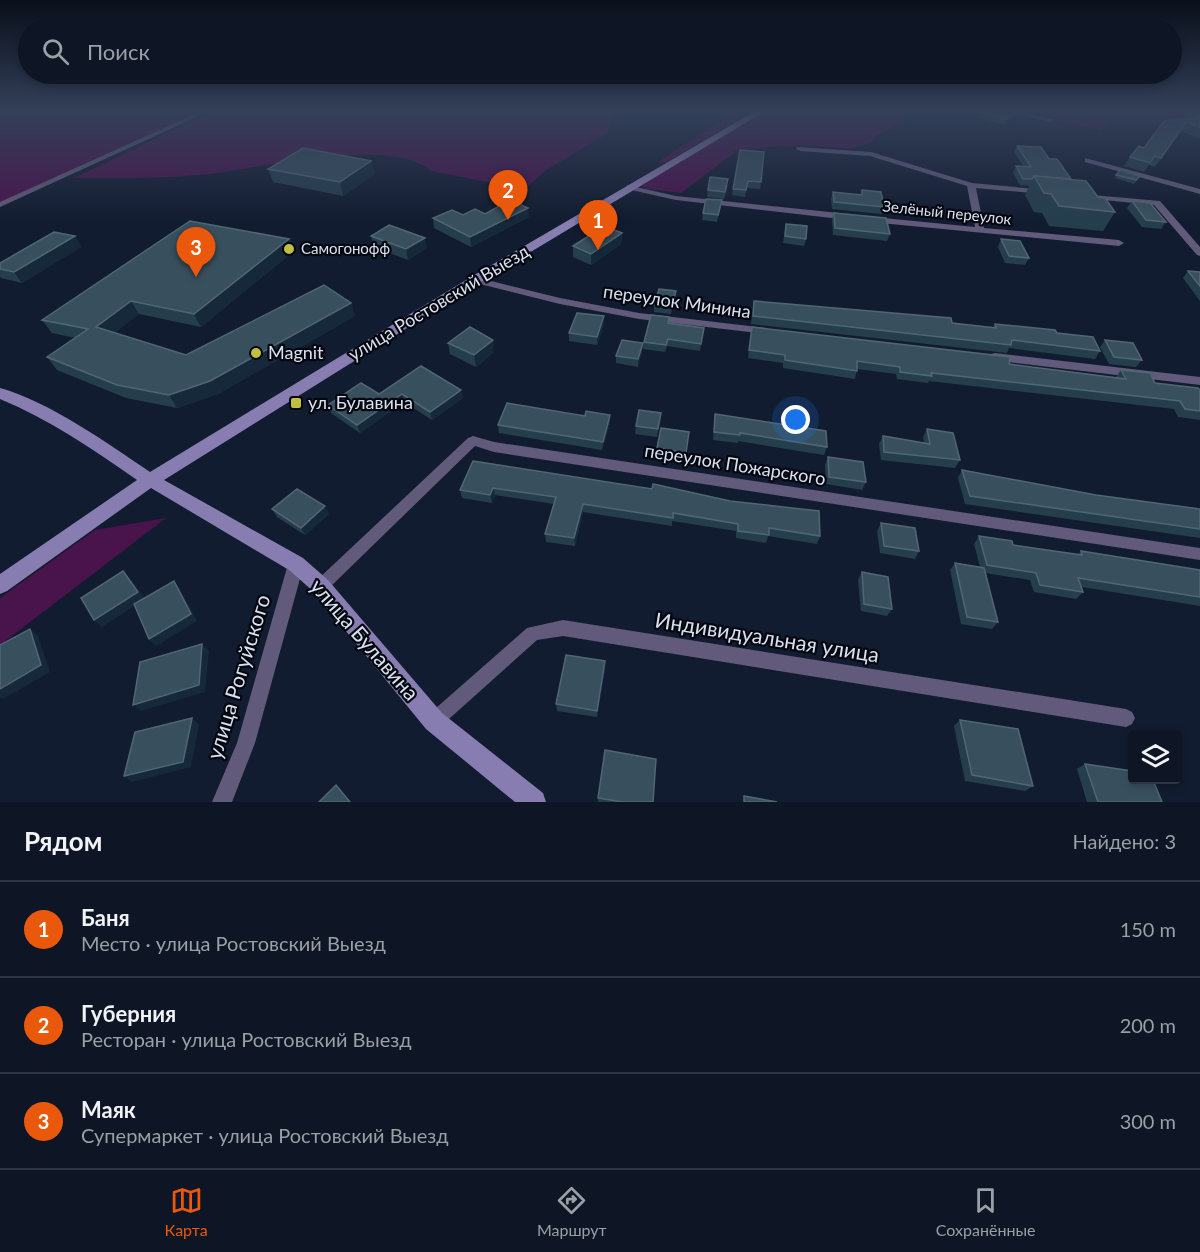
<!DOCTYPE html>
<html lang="ru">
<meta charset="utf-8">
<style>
:root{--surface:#0e1524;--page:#1c2231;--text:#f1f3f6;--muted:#9b9fa6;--line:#2e3441;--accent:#ea580c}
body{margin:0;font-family:Lato,sans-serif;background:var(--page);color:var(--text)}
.controls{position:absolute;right:18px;bottom:18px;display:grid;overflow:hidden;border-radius:6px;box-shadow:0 3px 9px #0003}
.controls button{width:54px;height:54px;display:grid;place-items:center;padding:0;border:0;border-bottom:2px solid var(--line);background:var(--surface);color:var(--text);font:30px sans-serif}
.you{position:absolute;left:796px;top:420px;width:21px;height:21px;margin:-15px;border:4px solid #fff;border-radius:50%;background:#1a73e8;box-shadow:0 0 0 9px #1a73e833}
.badge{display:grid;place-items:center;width:39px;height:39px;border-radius:50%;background:var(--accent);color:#fff;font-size:20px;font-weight:700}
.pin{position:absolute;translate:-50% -50px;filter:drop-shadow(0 2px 3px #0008)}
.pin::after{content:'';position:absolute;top:32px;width:21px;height:18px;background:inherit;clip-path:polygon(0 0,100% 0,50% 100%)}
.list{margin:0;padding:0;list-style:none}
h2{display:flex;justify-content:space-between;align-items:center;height:78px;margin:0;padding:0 24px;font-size:26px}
h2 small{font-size:20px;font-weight:400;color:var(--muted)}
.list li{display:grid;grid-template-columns:39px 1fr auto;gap:18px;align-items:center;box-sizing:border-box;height:96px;padding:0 24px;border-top:2px solid var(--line)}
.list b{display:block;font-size:22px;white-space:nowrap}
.list p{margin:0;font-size:20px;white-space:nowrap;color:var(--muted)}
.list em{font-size:20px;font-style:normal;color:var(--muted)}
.icon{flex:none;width:33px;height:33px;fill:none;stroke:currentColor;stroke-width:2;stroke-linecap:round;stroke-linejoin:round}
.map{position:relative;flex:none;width:1200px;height:802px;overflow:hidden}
.search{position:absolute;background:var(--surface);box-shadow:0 3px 9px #0003;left:18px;right:18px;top:18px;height:66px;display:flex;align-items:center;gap:15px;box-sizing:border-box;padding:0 21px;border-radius:33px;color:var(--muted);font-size:22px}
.sheet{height:366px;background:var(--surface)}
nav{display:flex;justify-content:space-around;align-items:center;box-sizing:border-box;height:84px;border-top:2px solid var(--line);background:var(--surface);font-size:16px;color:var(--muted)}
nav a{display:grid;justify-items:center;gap:3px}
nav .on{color:var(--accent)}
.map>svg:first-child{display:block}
</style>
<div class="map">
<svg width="1200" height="802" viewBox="0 0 1200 802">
<rect width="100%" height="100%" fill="#121c30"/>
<!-- green -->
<g fill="#49134c">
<polygon points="0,110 208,110 0,203"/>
<path d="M222 110H608L613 111 608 133 545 171 525 189 431 171C389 134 251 171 198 175 157 179 115 178 74 178L193 121Z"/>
<polygon points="738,110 755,110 665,163 658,162"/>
<polygon points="768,110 903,110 900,116 906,120 877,135 870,143 853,148 800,145 732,150 734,153 681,193 648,189 640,185"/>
<polygon points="1062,110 1200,110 1200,118 1166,126 1150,119 1114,116 1101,130 1053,120"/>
<polygon points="166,518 0,645 0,598 95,530"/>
</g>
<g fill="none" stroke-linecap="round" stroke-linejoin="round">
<!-- street -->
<g fill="#615a7a" fill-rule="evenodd">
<polygon points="204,110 212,110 0,207 0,202"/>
<polygon points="740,110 752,110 760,113 757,115"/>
<polygon points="1001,110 1013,110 1054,120 1051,122"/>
<polygon points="797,147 871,152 972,183 1046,190 1046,194 1043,194 976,188 984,228 1119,240 1124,243 1119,246 870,222 870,218 873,217 975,227 967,186 870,156 800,151 796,149"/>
<polygon points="1085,158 1200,189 1200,194 1085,162"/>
<polygon points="627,185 676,196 849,214 853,217 849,220 676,200 627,189"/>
<polygon points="1081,194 1160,201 1200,247 1200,256 1197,255 1154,205 1084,198 1080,196"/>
<polygon points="475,277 560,298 639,313 766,328 771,331 766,334 639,319 560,304 472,282 472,278"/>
<polygon points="995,353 1200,377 1200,385 991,360 989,357 991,354"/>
<polygon points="473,436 494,442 1200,548 1200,560 494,452 475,446 326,591 321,593 316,591 313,586 316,581 468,438"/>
<polygon points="296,557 301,559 304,564 255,743 232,802 212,802 237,743 288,564 291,559"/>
<polygon points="563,620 1126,709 1132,712 1135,718 1132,724 1126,727 563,636 537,640 440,727 434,730 428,727 425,721 428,715 527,628"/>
</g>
<!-- secondary -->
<path fill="#887db0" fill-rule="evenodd" d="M757 110H767L479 283 164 480 303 558 328 580 442 713 543 793 546 802H515L426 729 314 592 289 570 151 488 7 591 0 594V574L137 480C94 450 49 419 0 399V388C48 401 109 444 150 472L471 277Z"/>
</g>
<!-- wall -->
<g fill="#253e4c">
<polygon points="1019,110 1016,116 1004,125 981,119 984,113"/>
<polygon points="1200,111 1200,139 1181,131 1155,167 1149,165 1144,172 1124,166 1130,157 1185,119 1189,112"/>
<polygon points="1017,146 1049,159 1071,179 1098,197 1115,212 1103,231 1049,226 1042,213 1034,212 1025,195 1029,186 1020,185 1013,173 1016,166 1024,167 1014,152"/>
<polygon points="740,150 761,182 760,189 747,188 745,197 732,195"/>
<polygon points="371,161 375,174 343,196 273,182 268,169"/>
<polygon points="1116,175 1138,179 1134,184 1115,178"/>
<polygon points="728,186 724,199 707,197 708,190"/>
<polygon points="862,190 884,207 882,214 832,209 831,199 833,192 860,195"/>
<polygon points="1132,201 1166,222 1161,229 1142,227 1127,208"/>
<polygon points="721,207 717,222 702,220 703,213"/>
<polygon points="834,213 890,234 887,241 833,235 832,220"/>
<polygon points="485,214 529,217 471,247 434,228 433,218 463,215"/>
<polygon points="786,224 806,239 804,246 783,243"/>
<polygon points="622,233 621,244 591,265 573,257 573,246"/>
<polygon points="75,236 81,247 22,283 1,278 0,277 0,263"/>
<polygon points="371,236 427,248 408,260 374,247"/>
<polygon points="289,239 294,251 201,327 139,314 114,333 186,355 351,303 355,316 218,394 177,408 126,398 57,370 47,357 75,338 52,333 42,320"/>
<polygon points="1001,239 1029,258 1025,265 1005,263 998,247"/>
<polygon points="1188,271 1200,272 1200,301 1183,278"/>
<polygon points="675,298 671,314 654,312 654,305"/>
<polygon points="754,301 993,327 995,324 1057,333 1100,351 1095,359 1009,348 1007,353 751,324"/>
<polygon points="604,316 604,324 597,345 569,341 569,333"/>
<polygon points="669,323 704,328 700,351 667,346 665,352 643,349 644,342"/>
<polygon points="752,327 1009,364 1115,378 1121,370 1155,383 1200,390 1200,420 1178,417 1174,409 929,381 928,383 897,379 896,374 857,369 855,379 783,368 783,363 748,358"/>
<polygon points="1105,340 1142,360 1136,367 1109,364 1100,347"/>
<polygon points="448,343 494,352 476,367 450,354"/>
<polygon points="643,343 642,351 638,367 616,363 616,356"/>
<polygon points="421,366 463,398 432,420 404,402 360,433 331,413 328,405 379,394"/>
<polygon points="661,413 657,437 635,434 636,426"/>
<polygon points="715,414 827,447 824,455 738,441 738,443 713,440"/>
<polygon points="610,423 602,450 499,433 498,425"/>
<polygon points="927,429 960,460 955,468 881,460 879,444 883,436 924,443 923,437"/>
<polygon points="689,432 684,461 656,456 657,448"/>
<polygon points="828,457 866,482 862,490 826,484 825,465"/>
<polygon points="473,461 820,536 817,544 768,536 766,543 736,538 736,531 672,521 672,526 583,512 575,546 546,542 545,534 554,504 495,495 492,503 462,498 460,490"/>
<polygon points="962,470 1096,495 1200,509 1200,538 965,504 958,478"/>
<polygon points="272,509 329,514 305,535 277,517"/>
<polygon points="881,523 919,551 915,559 880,553 877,531"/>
<polygon points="979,536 1013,545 1078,555 1081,551 1200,570 1200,606 1082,587 1083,592 1076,599 1034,592 1030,580 985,573 998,622 992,629 961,624 950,570 955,563 980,567 974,544"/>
<polygon points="862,572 892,609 887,616 861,611 858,580"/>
<polygon points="605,661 605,668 597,717 557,711 556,704"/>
<polygon points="960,720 1033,786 1025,791 965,781 954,726"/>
<polygon points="1085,764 1162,802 1087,802 1077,769"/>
<polygon points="598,798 653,802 598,802"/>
</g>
<!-- shaded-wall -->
<g fill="#15293a">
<polygon points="1019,110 1016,116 1004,125 1007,119"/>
<polygon points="371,161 375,174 343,196 340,182"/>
<polygon points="528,208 529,217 471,247 470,237"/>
<polygon points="622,233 621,244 591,265 591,254"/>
<polygon points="75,236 81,247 22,283 14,272"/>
<polygon points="425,238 427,248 408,260 406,249"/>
<polygon points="289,239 294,251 201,327 194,314"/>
<polygon points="676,291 675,298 671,314 672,307"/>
<polygon points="131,301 139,314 105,340 96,327"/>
<polygon points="351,303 355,316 218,394 177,408 169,395"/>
<polygon points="604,316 604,324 597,345 597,337"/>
<polygon points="493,340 494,352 476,367 474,355"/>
<polygon points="643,343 642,351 638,367 638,359"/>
<polygon points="461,390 463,398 432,420 430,412"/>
<polygon points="402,394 404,402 360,433 357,425"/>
<polygon points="610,415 610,423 602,450 603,442"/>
<polygon points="493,488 495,495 492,503 490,495"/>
<polygon points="583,504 583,512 575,546 574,538"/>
<polygon points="325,506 329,514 305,535 301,528"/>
<polygon points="123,571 130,579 145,599 102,627 94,620"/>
<polygon points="174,581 180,589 197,621 156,646 149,639"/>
<polygon points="30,629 38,636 50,672 3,699 0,697 0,689"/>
<polygon points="202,644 209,651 205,692 141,711 133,705"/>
<polygon points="605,661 605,668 597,717 597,711"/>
<polygon points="192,718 199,725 191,767 132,782 124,776"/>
</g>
<!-- building -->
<g fill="#38505e" stroke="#516674" stroke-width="1.5">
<polygon points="986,110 1019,110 1007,119 984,113"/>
<polygon points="1200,111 1200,117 1189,112"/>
<polygon points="1200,118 1200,128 1186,122 1161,158 1155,156 1150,163 1130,157 1139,146 1144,148 1164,121"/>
<polygon points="1017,146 1041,147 1049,159 1057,159 1071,179 1034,176 1032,179 1023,179 1016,166 1031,167"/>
<polygon points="303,148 371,161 340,182 268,169"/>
<polygon points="740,150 764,152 761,182 748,181 746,190 733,189"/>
<polygon points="1120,170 1140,176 1136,180 1116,175"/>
<polygon points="1034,176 1086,181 1098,197 1105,198 1115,212 1059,206 1051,194 1044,193"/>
<polygon points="710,177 728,179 725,192 708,190"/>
<polygon points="862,190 881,192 884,207 834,202 833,192 862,195"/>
<polygon points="706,199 722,200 718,215 703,213"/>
<polygon points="510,200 528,208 470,237 433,218 452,210 463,215 475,209 485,214"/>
<polygon points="1132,201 1150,203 1166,222 1146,220"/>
<polygon points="834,213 886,218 890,234 835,228"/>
<polygon points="190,221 289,239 194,314 131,301 96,327 186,355 324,285 351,303 210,381 169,395 117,385 47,357 88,329 42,320"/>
<polygon points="786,224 807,226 806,239 785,236"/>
<polygon points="389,225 425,238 406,249 371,236"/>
<polygon points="604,226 622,233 591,254 573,246"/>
<polygon points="54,232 75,236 14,272 0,269 0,263"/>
<polygon points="1001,239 1020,241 1029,258 1009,256"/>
<polygon points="1188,271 1200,272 1200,286"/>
<polygon points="659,289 676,291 672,307 654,305"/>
<polygon points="754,301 951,318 952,323 996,328 995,324 1055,330 1057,333 1093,337 1100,351 1012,340 1011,345 753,316"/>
<polygon points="577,313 604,316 597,337 569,333"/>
<polygon points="651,315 669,317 668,323 704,328 701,344 668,339 666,345 644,342"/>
<polygon points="470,327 493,340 474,355 448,343"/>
<polygon points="752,327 1010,357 1009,364 1126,379 1121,370 1150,373 1155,383 1198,388 1200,390 1200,411 1185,409 1180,401 931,373 932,376 900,372 900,367 857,361 857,371 785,360 785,355 749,350"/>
<polygon points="622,340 643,343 638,359 616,356"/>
<polygon points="1105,340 1133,343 1142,360 1114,357"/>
<polygon points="421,366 461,390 430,412 402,394 357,425 328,405 361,383 379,394"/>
<polygon points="507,403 585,416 586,411 610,415 603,442 498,425"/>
<polygon points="639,410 661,413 658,429 636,426"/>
<polygon points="715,414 826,431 827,447 740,433 740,435 714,432"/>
<polygon points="661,428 689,432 686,453 657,448"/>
<polygon points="927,429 953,433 960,460 884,452 883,436 930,444"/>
<polygon points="828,457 863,462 866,482 829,477"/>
<polygon points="473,461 652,489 653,484 730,501 819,511 820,536 769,528 769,535 738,531 738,524 673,513 673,518 583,504 574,538 545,534 556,497 493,488 490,495 460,490"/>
<polygon points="962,470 1096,495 1200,509 1200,529 970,496"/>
<polygon points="297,489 325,506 301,528 272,509"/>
<polygon points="881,523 915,528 919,551 884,546"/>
<polygon points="979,536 1012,541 1013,545 1082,555 1081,551 1200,570 1200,597 1078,578 1083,592 1040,585 1036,573 987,565"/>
<polygon points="955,563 984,568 998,622 967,617"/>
<polygon points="123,571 138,592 94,620 81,598"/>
<polygon points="862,572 888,577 892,609 864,604"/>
<polygon points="174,581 191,614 149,639 134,604"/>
<polygon points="30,629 41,665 0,689 0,645"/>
<polygon points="202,644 199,685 133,705 140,662"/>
<polygon points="566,655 605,661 597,711 556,704"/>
<polygon points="192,718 183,762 124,776 135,732"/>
<polygon points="960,720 1018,729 1033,786 972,775"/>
<polygon points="605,750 656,759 653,802 622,802 598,798"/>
<polygon points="1085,764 1132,771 1132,780 1153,780 1162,802 1098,802"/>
<polygon points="336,785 350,802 319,802"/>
<polygon points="744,796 777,802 744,802"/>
</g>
<!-- sky -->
<linearGradient id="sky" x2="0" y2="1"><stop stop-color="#0a0f1a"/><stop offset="0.5" stop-color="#334059"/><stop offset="1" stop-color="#334059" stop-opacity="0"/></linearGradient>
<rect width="1200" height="222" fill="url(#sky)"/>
<!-- markers -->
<g fill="#c1be40" stroke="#04070f" stroke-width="2">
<circle cx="289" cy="249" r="6"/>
<circle cx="256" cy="353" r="6"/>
<rect x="290" y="397" width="12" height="12" rx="3"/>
</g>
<g text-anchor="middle" stroke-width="4.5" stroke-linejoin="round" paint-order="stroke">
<!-- far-street labels -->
<g font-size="15" fill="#d9e0ee" stroke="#04070f">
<text transform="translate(947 213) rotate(6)" y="5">Зелёный переулок</text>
</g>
<!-- far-poi labels -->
<g font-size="15" fill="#d9e0ee" stroke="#04070f" text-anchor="start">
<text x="301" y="254">Самогонофф</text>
</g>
<!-- street labels -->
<g font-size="18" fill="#d9e0ee" stroke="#04070f">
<text transform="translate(677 302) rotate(8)" y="6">переулок Минина</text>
<text transform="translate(439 303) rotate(-31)" y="6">улица Ростовский Выезд</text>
<text transform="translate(735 465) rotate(9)" y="6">переулок Пожарского</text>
</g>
<!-- poi labels -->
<g font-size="18" fill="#d9e0ee" stroke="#04070f" text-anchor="start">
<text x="268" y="359">Magnit</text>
<text x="308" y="409">ул. Булавина</text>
</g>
<!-- near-street labels -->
<g font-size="21" fill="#d9e0ee" stroke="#04070f">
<text transform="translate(767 638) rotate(9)" y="7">Индивидуальная улица</text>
<text transform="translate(364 640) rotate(49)" y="7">улица Булавина</text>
<text transform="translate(239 677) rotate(-73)" y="7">улица Рогуйского</text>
</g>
</g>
</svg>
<div class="controls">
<button><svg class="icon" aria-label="layers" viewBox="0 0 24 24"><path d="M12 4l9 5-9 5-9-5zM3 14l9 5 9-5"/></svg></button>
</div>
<div class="you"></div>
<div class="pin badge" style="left:598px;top:250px">1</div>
<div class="pin badge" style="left:508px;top:220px">2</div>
<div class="pin badge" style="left:196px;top:277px">3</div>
<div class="search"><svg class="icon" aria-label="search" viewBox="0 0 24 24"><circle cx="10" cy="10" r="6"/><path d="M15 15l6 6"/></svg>Поиск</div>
</div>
<section class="sheet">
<h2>Рядом<small>Найдено: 3</small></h2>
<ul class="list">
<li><span class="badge">1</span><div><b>Баня</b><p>Место · улица Ростовский Выезд</p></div><em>150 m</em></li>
<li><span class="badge">2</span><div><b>Губерния</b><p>Ресторан · улица Ростовский Выезд</p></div><em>200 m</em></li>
<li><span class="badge">3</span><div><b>Маяк</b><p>Супермаркет · улица Ростовский Выезд</p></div><em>300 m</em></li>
</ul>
</section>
<nav>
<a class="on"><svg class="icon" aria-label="map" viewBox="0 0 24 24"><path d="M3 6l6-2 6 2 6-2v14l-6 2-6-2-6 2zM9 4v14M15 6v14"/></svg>Карта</a>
<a><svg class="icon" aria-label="directions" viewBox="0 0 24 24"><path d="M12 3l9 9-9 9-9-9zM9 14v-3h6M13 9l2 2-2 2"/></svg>Маршрут</a>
<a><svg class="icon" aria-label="saved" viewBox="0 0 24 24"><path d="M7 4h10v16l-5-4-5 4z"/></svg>Сохранённые</a>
</nav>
